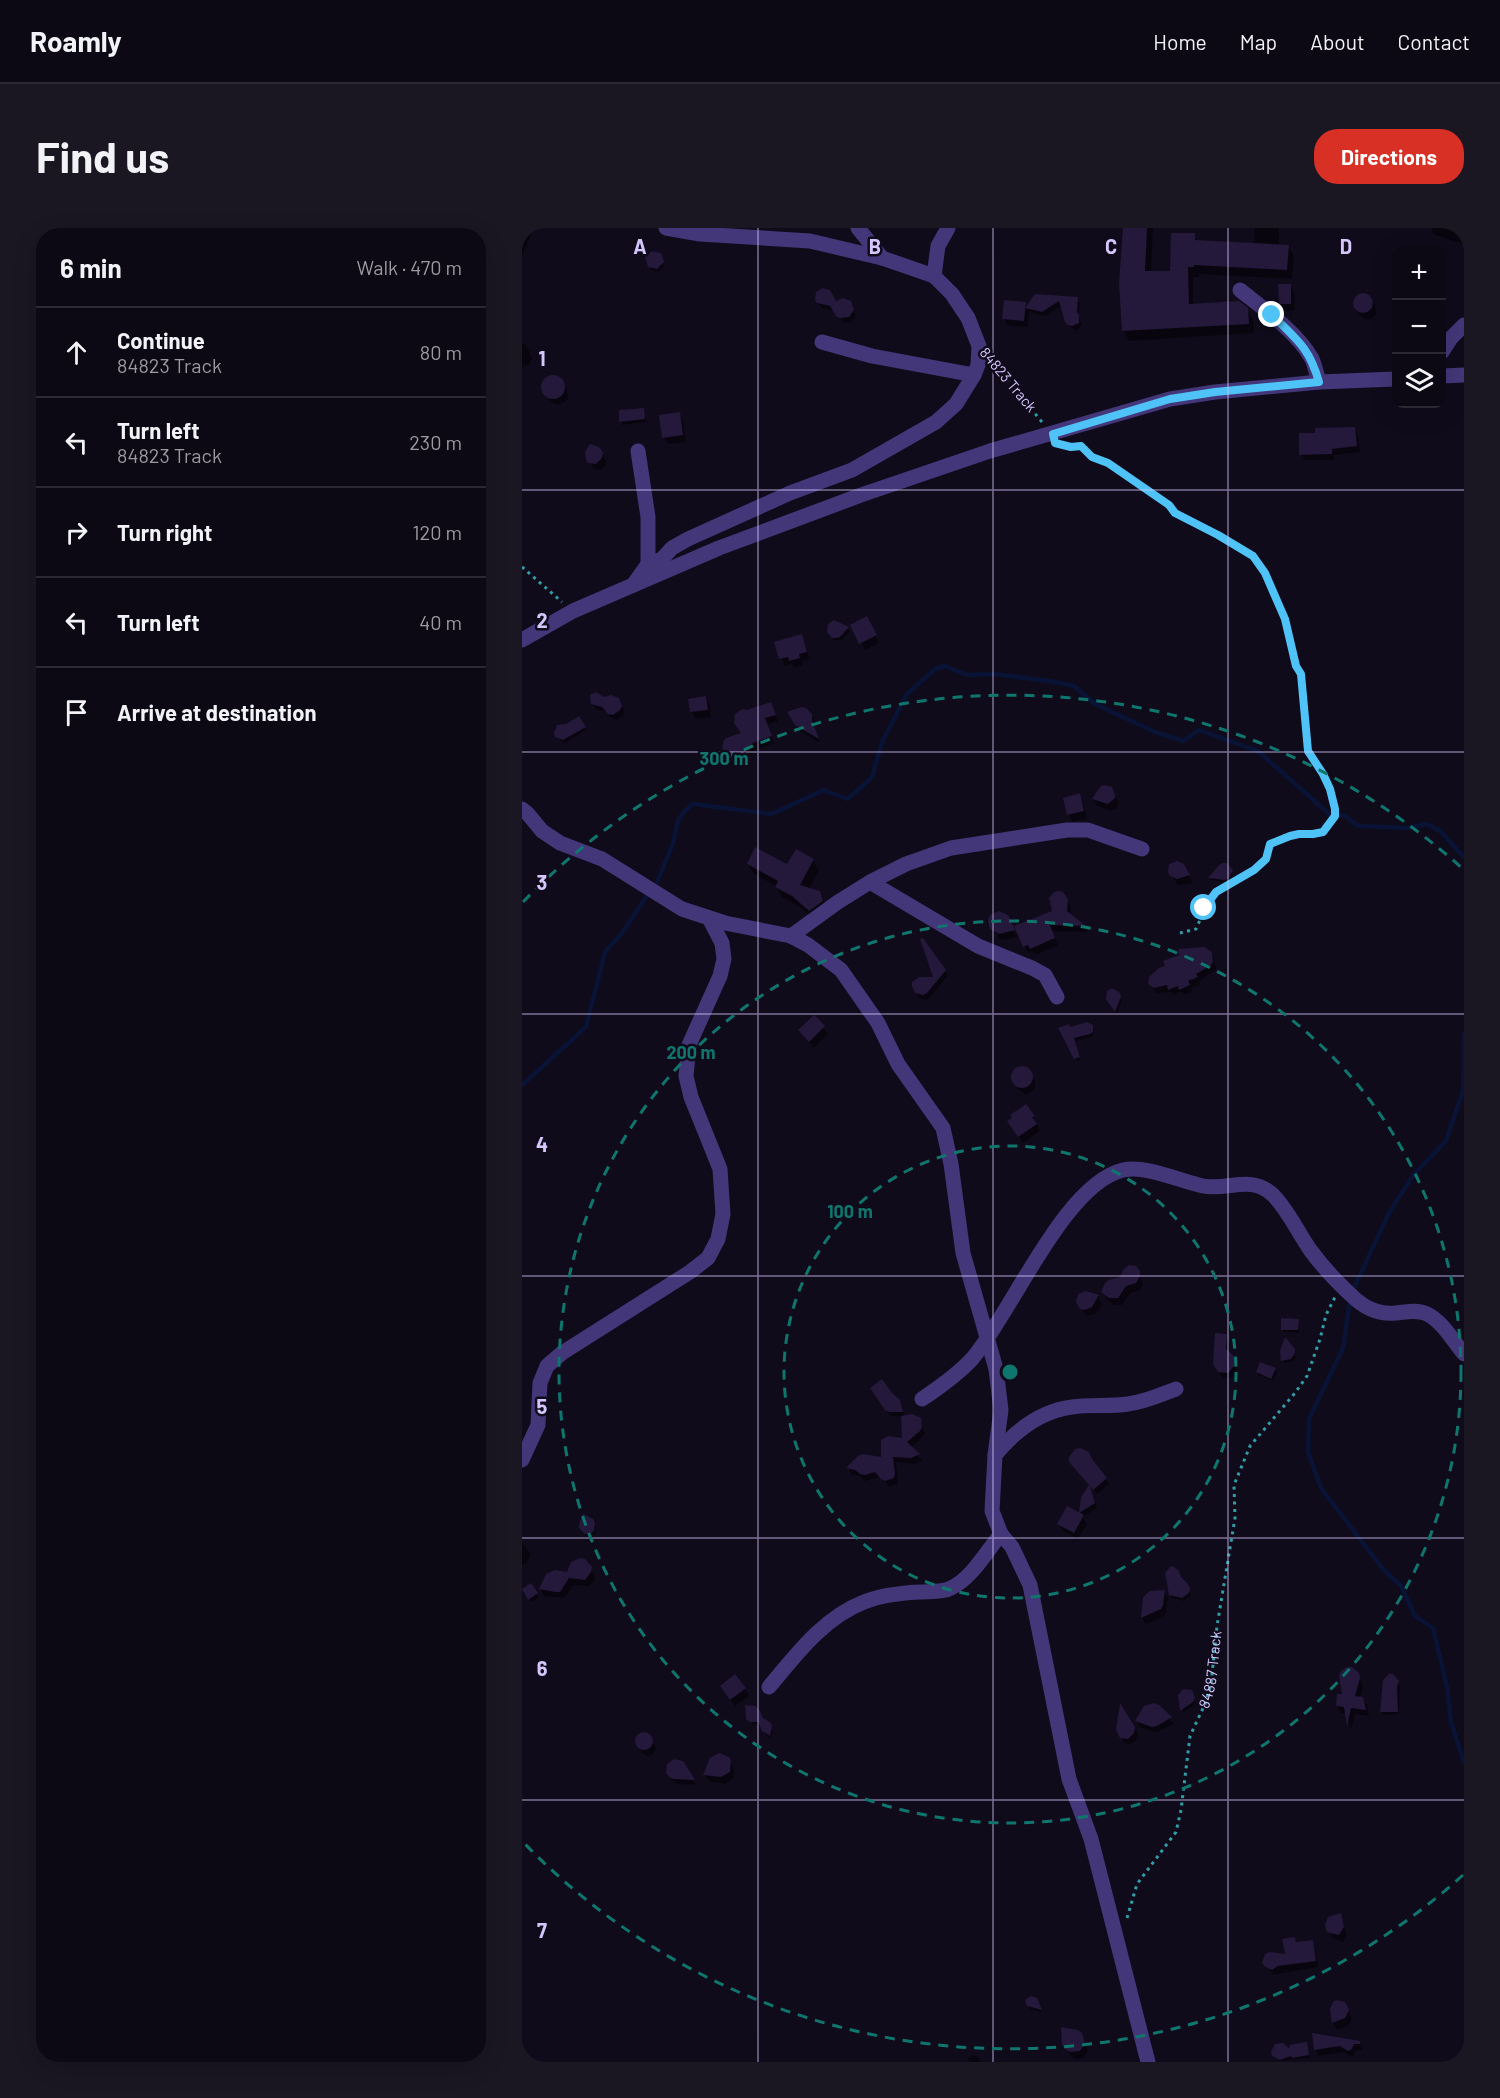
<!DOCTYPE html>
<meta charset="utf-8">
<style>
:root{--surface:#0c0814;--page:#1a1622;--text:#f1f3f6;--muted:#9a9aa0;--line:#2c2934;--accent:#d93025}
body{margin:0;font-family:Barlow,sans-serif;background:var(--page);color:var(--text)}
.controls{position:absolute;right:18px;top:18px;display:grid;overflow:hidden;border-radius:12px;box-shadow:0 6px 24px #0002}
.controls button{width:54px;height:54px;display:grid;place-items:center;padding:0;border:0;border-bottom:2px solid var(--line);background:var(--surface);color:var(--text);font:30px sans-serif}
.stop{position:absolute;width:18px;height:18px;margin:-14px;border:4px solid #4fc3f7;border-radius:50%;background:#fff}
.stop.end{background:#4fc3f7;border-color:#fff;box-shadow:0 2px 6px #0008}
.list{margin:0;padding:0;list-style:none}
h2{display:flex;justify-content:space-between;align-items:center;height:78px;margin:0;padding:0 24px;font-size:26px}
h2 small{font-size:20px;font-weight:400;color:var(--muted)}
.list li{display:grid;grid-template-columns:39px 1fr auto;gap:18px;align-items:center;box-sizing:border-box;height:90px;padding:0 24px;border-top:2px solid var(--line)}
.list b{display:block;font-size:22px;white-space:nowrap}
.list p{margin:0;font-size:20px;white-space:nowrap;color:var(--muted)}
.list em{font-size:20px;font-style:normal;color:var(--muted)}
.icon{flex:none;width:33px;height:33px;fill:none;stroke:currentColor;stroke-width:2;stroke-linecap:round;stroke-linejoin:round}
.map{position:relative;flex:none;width:942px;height:1834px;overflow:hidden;border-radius:24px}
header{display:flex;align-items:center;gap:36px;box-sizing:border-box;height:84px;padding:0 30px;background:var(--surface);border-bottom:2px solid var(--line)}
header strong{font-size:28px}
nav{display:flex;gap:33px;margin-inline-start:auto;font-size:21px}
.intro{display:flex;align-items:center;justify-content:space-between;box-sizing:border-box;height:144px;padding:0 36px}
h1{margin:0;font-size:42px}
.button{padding:15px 27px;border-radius:24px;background:var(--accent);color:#fff;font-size:21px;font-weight:700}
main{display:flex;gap:36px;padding:0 36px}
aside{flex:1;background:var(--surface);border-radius:24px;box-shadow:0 6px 24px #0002}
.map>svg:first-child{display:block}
</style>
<header>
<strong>Roamly</strong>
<nav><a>Home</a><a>Map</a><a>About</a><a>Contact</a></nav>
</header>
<div class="intro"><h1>Find us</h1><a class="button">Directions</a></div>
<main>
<aside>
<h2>6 min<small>Walk · 470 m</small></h2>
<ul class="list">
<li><svg class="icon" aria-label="ahead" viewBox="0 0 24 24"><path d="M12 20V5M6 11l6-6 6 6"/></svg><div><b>Continue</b><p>84823 Track</p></div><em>80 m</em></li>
<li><svg class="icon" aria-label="left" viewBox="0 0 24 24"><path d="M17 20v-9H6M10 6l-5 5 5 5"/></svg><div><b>Turn left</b><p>84823 Track</p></div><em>230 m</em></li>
<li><svg class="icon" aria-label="right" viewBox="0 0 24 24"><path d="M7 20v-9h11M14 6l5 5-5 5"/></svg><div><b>Turn right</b></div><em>120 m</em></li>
<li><svg class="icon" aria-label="left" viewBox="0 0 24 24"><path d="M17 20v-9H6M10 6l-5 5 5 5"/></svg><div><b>Turn left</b></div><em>40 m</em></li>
<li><svg class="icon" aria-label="arrive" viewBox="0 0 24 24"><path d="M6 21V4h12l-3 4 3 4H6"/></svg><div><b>Arrive at destination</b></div></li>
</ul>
</aside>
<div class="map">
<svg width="942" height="1834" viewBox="0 0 942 1834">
<rect width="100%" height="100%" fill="#100b1b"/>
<!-- shadow -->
<g fill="#0007">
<polygon points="0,0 9,2 10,5 0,29"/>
<polygon points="602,0 631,0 629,45 650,44 672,7 676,14 732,17 733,0 757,0 757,18 766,18 772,28 770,51 677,46 677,49 671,49 671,77 725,81 731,92 732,105 607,113 602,103"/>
<polygon points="909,0 942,0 941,16 913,7"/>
<polygon points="140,30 142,38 137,44 130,42 128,39"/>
<polygon points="768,57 772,64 773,82 762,83 758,76"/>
<polygon points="842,66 849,71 853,78 854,86 852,89 845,92 838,88 834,81 832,73 834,69"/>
<polygon points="514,68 555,70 558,75 557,90 560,96 556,102 554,103 548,99 540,77 523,88 507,84 506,99 486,98 482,91 503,75 505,80"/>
<polygon points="296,75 330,78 334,88 330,94 322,95 313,83 300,80"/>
<polygon points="0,115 4,117 10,129 8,136 0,139"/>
<polygon points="32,148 40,153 45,161 46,170 43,174 35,177 27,172 23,164 21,155 24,151"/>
<polygon points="121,181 124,194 100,197 99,183"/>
<polygon points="157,186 161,193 164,214 146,216 142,209"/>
<polygon points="832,201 836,207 838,224 812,227 812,232 783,232 779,226 795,206"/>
<polygon points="80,225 84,233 83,237 79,242 72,241 65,231"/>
<polygon points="316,394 328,403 320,412 313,412 308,407"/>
<polygon points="349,397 357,415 343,422 330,398"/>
<polygon points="280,408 288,431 280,433 281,437 272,440 270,436 263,438 254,415"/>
<polygon points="183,470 188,477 189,489 174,491 170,484 168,472"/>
<polygon points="82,471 98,475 102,481 101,488 95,492 88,489 85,484 74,481 70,475"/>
<polygon points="249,475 256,493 245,497 252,515 234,522 221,536 217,538 208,535 204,528 221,506 225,483"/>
<polygon points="268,484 289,487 293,494 293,500 298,515 278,503"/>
<polygon points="56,490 64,502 43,515 40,514 35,508 44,497"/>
<polygon points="591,563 597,575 594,581 587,582 575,578 571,571"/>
<polygon points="557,567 561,574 565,590 551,594 547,587 543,571"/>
<polygon points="291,632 297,642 287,661 297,665 303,675 294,693 278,679 260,669 254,658 232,646 226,636 266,638"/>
<polygon points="658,635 667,648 671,655 656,657 652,651 647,644"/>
<polygon points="710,643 711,647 708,653 705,655 690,652 688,650"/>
<polygon points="545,672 549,679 548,687 563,699 566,704 530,703 536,717 513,727 511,723 506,725 498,708 495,709 532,684"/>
<polygon points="487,692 495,709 482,712 478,711 468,696"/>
<polygon points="689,725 693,733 694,741 677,753 678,756 669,760 670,764 662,767 660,764 651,767 649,764 634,765 630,758"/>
<polygon points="423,743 426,748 407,770 404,772 397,770 394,764"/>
<polygon points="597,766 600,773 595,785 586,770"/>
<polygon points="292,789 306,806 292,820 278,802"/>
<polygon points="570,799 572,802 570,809 553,813 559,832 555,833 538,801"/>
<polygon points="498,840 502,840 509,846 513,853 513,861 504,867 496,861 492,853 492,845"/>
<polygon points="511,889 518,903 501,915 487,894"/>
<polygon points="617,1047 621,1056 618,1062 608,1065 600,1077 592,1077 585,1071 581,1064"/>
<polygon points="576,1069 580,1076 574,1086 564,1088 555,1074"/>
<polygon points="776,1092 777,1105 762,1104 760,1101"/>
<polygon points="704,1107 708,1114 707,1126 714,1135 715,1144 710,1150 701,1150 694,1140"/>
<polygon points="771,1122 774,1129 770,1134 762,1135 760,1132"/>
<polygon points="753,1141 755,1144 751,1153 737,1147 735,1144"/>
<polygon points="354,1166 369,1166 377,1173 383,1189 397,1191 403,1206 389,1220 400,1233 393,1236 374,1234 376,1253 375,1256 368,1259 358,1249 343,1253 338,1248 329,1246 326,1240 360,1231 381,1211 381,1189 368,1188"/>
<polygon points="548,1234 584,1251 587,1256 575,1266 568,1258 575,1280 561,1289 565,1296 556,1311 541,1303 537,1296 546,1280 561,1289 559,1284 560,1270 568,1258"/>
<polygon points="70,1292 74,1299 73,1306 66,1308 61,1303"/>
<polygon points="0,1314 9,1326 5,1335 0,1337"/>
<polygon points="68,1340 73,1347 73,1352 67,1358 51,1357 42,1370 22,1368 18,1361 45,1346"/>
<polygon points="659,1351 669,1365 668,1368 662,1373 650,1370 648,1367"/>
<polygon points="9,1357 17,1369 9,1374 1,1362"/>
<polygon points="642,1363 646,1370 644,1385 642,1388 624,1396 620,1390 623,1370"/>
<polygon points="836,1446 841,1458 838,1470 840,1470 845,1477 847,1488 833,1486 829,1502 824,1485 819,1485 815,1478"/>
<polygon points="876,1454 878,1457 877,1486 862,1487 860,1484"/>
<polygon points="223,1461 227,1468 213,1478 204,1466"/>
<polygon points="671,1467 673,1474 672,1477 661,1485 658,1468"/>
<polygon points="636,1478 652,1496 634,1504 618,1499 615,1494"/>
<polygon points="226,1491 241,1491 248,1496 251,1503 249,1510 243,1506 239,1497 231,1496"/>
<polygon points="612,1499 616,1506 615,1511 609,1516 603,1515 595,1502"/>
<polygon points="122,1505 128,1509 134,1520 132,1526 125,1528 120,1525 114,1514 116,1507"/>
<polygon points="206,1530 213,1542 211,1551 203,1556 187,1553 183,1547"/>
<polygon points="160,1535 174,1557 155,1556 149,1551 146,1544"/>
<polygon points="818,1687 825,1707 821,1714 811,1711 807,1703"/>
<polygon points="772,1711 775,1716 790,1714 793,1720 796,1739 751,1747 742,1734 764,1728"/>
<polygon points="514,1771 519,1784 508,1781 506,1778"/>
<polygon points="822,1776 830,1790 827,1797 815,1802 811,1795 809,1782"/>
<polygon points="559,1806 566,1823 562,1830 553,1831 549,1828 542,1816"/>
<polygon points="837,1814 841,1822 835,1822 830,1829 822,1824 797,1828 793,1821"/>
<polygon points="784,1815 788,1830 757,1833 751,1824 770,1824"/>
<polygon points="450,1827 456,1829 458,1834 447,1834 446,1830"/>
</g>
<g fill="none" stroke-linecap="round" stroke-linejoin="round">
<!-- stream -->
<g stroke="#091335" stroke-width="4.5">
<path d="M135 654C140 642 145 630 150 618 157 598 150 592 171 576L249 586 302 562 326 571 350 549 360 514 385 466 413 441 423 438 445 447 473 446 533 454 552 458 573 476 633 504 661 513 677 502 736 523 806 585 813 588 822 587 834 597 840 598 885 600 905 596 918 603 942 629"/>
<polyline points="0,857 64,799 83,724 100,705 126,666"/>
<polyline points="830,1064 867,985 892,946 924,913 941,863 942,805"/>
<polyline points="828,1072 821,1120 787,1191 786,1224 799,1260 860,1340 879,1358 893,1388 911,1400 925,1459 929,1494 942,1535"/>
</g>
</g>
<!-- building -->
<g fill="#24183b">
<polygon points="601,0 625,0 623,43 648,43 649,5 673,5 673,12 767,17 765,42 672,37 672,39 666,39 667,76 717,73 726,80 727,96 600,103 597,55"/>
<polygon points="130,23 139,25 142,34 135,41 126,39 123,29"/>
<polygon points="756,56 769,56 769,76 757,76"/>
<polygon points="300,60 308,62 314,73 321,70 329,73 332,82 327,89 318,90 314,88 308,78 295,75 293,72 294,64"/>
<circle cx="841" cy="75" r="10"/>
<polygon points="513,66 556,69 555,84 557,87 557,95 550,98 546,97 543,94 537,73 520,84 503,80"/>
<polygon points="482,72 504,74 502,93 480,91"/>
<circle cx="31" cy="159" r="12"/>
<polygon points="122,180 123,191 97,194 97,182"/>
<polygon points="158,184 161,207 140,210 137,187"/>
<polygon points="833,199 835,218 810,221 810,226 777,227 777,205 793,205 793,200"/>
<polygon points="68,216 77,219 81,224 80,230 74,236 66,235 64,232 63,224"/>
<polygon points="345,388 355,407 337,416 328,397"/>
<polygon points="312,392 327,399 318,409 314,410 310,410 305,404 306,396"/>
<polygon points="280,406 285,424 277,426 278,430 267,433 266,429 257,431 252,414"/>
<polygon points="74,464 82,469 89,467 97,470 100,478 98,482 91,487 86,486 80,479 69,476 68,467"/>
<polygon points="184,468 186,482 168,484 166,471"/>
<polygon points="249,474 254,487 243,490 250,508 231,515 217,530 212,532 203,529 200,524 201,514 204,510 219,505 212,495 213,486 220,481 225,482"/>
<polygon points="279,479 284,480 290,486 290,492 297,511 273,497 265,484"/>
<polygon points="57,488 64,499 41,512 33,509 32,505 35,497 44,496"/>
<polygon points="582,557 590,559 593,567 593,570 586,576 570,571 578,559"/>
<polygon points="558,565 562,583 545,587 541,570"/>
<polygon points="233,619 265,636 274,621 292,631 278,657 298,663 301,673 287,683 270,668 253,659 256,653 225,636"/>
<polygon points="655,633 662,636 668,647 655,651 648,648 646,644 647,636"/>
<polygon points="701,635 705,635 711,642 707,650 703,652 686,650 697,637"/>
<polygon points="536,663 541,664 546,671 545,683 564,698 528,697 533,710 508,721 506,717 501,719 492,698 530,683 527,670 532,664"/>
<polygon points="477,683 486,687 493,702 477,706 468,701 466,692 468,687"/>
<polygon points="401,710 424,742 405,765 401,767 393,765 390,758 390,754 397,749 411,749 398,711"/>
<polygon points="682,719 690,724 691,734 688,738 674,746 676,749 666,753 668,757 657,762 656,758 646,762 645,757 632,760 626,756 627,749 637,740 643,738 641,733 657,727 656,721"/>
<polygon points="588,761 592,761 598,765 599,769 593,784 584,771 585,763"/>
<polygon points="292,787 303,798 287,814 276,802"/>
<polygon points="565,794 571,797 571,804 568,806 552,810 558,829 552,831 536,800 547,796 548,799"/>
<circle cx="500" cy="849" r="11"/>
<polygon points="504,876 513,888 510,889 515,896 496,909 485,893 490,890 488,887"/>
<polygon points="607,1037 614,1038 618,1043 618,1048 614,1055 604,1058 596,1070 587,1070 579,1064 583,1055 587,1052 598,1049 601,1042"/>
<polygon points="564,1063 577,1067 570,1079 563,1082 558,1081 554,1074 556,1066"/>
<polygon points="759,1090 777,1091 776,1102 759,1102"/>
<polygon points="693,1105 705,1106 704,1121 711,1127 713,1132 713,1137 706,1145 696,1144 691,1136"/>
<polygon points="763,1109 773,1121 773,1125 769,1131 759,1133 758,1123"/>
<polygon points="738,1134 754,1140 749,1151 734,1144"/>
<polygon points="360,1151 370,1165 378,1172 381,1184 367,1184 363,1182 348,1160"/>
<polygon points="390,1186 399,1190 400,1199 398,1203 385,1214 398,1226 389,1230 371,1229 373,1245 372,1250 363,1253 359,1251 353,1244 343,1247 338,1246 333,1242 324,1240 336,1228 341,1226 359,1229 359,1212 366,1208 380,1210 379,1188"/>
<polygon points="558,1220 567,1224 570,1231 585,1250 571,1262 568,1258 573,1275 557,1285 559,1269 567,1257 547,1234 547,1229 553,1221"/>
<polygon points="545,1278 562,1287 552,1305 535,1296"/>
<polygon points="61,1286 71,1291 73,1295 72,1303 68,1306 63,1306 57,1300 57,1296"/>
<polygon points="58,1330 63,1331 70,1339 69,1344 63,1352 47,1350 38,1364 33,1364 17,1361 24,1346 33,1342 45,1344 49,1334"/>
<polygon points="651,1338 657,1343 659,1349 666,1356 668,1361 667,1365 660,1370 647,1367 643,1345 648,1339"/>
<polygon points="9,1355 16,1365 6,1372 0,1361"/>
<polygon points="643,1362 641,1377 639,1381 619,1390 621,1370 624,1366 628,1363"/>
<polygon points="825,1439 830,1439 837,1445 838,1450 833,1468 841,1469 844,1482 829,1480 825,1498 822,1479 814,1478 815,1466 820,1466 817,1449 818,1444"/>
<polygon points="213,1446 224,1460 208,1472 198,1458"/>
<polygon points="867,1446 871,1446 877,1453 875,1459 876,1484 858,1484 861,1452"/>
<polygon points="661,1461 670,1462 673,1470 671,1474 658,1483 656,1467"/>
<polygon points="598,1475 613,1499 612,1505 606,1511 598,1510 594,1502"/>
<polygon points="632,1475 637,1477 650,1489 635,1498 630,1499 613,1493 622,1478"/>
<polygon points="223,1477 233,1478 237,1481 241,1490 249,1495 250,1499 248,1508 240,1503 236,1494 228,1494 224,1491"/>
<circle cx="122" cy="1513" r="9"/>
<polygon points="197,1525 207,1529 209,1533 208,1544 199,1549 181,1547 188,1530"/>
<polygon points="152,1531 161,1533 173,1552 151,1551 147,1549 144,1545 145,1536"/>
<polygon points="819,1685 822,1699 817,1707 805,1704 803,1697 806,1689"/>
<polygon points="773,1709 774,1714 791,1712 794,1733 756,1738 750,1742 742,1738 740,1734 743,1726 748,1724 763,1726 760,1711"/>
<polygon points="509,1768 515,1770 520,1782 505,1778 503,1772"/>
<polygon points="815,1772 823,1774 827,1782 823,1790 810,1795 808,1781 811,1774"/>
<polygon points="539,1799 556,1802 560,1805 563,1815 558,1823 548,1824 543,1821 540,1817"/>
<polygon points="790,1805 838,1813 838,1816 832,1816 829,1822 826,1823 818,1818 792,1822"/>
<polygon points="785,1814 787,1827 770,1830 769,1828 758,1832 750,1828 749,1824 753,1816 761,1815 768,1821 767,1817"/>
</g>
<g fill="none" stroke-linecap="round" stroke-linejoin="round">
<!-- path -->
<g stroke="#309ea8" stroke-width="3" stroke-dasharray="3 4.5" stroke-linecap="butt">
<polyline points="470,134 520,194"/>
<polyline points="544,217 559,218 570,229 586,235 647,277 653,285 696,307 731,328 743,345 763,391 774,438 779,446 786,523 801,546 808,561 813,581 813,588 800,604 791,606 777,606 768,608 748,616 744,631 732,642 694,664 688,670 674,701 658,705"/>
<polyline points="0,339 40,374"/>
<path id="s1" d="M605 1690 615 1656 654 1604 659 1582 668 1508 683 1476 689 1456 695 1398 713 1290 712 1257 728 1218 773 1165 785 1148 798 1111 804 1087 813 1069"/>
</g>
<!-- minor -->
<g stroke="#433779" stroke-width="15">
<polyline points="336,0 360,30"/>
<polyline points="412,48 416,18 426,0"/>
<path d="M718 62C742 81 775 104 790 131 793 138 795 147 797 154"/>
<polyline points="300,114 350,128 452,147"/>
<polyline points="920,124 929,110 942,97"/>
<polyline points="920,148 942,147"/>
<polyline points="116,223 126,289 126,336"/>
<polyline points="111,357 126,336 140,331 150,320 166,311 268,265 330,242 414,194 434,176 452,147 456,137 457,118 446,90 430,66 412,48 360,30 288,13 178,6 144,0"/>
<polyline points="0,412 51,383 197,320 339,267 468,223 648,171 693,164 797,154 874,151"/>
<polyline points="0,581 6,586 20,603 38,615 80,631 160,681 203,695 269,708 286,717 319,742 356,795 376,836 421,900 429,936 441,1025 474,1141 479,1182 473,1227 470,1283 479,1306 490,1319 508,1357 547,1551 569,1611 626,1834"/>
<polyline points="348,654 456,718 510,740 523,747 535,769"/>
<polyline points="269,708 316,674 348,654 384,636 429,620 545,602 566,602 620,621"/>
<path d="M400 1171C418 1159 435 1147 450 1131 489 1086 542 956 601 942 624 937 658 953 681 958 706 963 729 946 751 967 767 983 776 1005 789 1023 800 1038 815 1054 829 1067 841 1079 856 1087 874 1085 884 1084 895 1081 905 1086 921 1094 931 1113 942 1126"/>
<path d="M473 1227C493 1203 518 1183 550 1179 568 1176 587 1179 606 1176 623 1174 638 1167 654 1161"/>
<polyline points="0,1232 16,1197 18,1155 25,1138 40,1125 168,1044 186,1030 196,1011 201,986 198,941 169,869 164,848 167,817 198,748 202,731 200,715 187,690"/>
<path d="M247 1459C274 1427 301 1390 342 1374 359 1367 378 1365 397 1364 408 1363 419 1365 429 1360 450 1350 464 1324 479 1306"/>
</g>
</g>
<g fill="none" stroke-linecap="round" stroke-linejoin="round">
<!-- route -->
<path stroke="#4fc3f7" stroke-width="8" d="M682 680 694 664 732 642 744 631 748 616 768 608 777 606H791L801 604 813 588V581L808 561 801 546 786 523 779 446 774 438 763 391 743 345 731 328 696 307 653 285 647 277 586 235 570 229 559 218 549 219 533 215 531 206 648 171 693 164 797 154C787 119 775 112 750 87"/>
</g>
<!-- grid -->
<path fill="none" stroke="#d5c7fd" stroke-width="1.5" stroke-opacity="0.55" d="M236 0V1834M471 0V1834M706 0V1834M0 262H942M0 524H942M0 786H942M0 1048H942M0 1310H942M0 1572H942"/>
<!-- distance rings -->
<g fill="none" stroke="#0f766e" stroke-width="3" stroke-dasharray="10 8">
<circle cx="488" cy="1144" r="226"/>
<circle cx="488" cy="1144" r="451"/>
<path d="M941 1647A677 677 0 0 1 1 1614M1 674A677 677 0 0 1 941 641"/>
</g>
<g text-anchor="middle" stroke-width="5" stroke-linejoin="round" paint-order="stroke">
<!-- street labels -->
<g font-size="15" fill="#d5c7fd" stroke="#100b1b">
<text transform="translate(486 152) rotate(50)" y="5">84823 Track</text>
<text dy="5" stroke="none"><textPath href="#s1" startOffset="268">84887 Track</textPath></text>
</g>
</g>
<g font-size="20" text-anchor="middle" font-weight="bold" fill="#d5c7fd" stroke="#100b1b" stroke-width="5" stroke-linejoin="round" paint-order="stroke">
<text x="118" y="26">A</text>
<text x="353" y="26">B</text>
<text x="589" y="26">C</text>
<text x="824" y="26">D</text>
<text x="20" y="138">1</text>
<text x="20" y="400">2</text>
<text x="20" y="662">3</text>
<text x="20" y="924">4</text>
<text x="20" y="1186">5</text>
<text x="20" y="1448">6</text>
<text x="20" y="1710">7</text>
</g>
<circle cx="488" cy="1144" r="9" fill="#0f766e" stroke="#100b1b" stroke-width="3"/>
<g font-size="18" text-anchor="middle" font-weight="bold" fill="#0f766e" stroke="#100b1b" stroke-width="5" stroke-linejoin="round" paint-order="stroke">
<text x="202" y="537">300 m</text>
<text x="169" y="831">200 m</text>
<text x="328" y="990">100 m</text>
</g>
</svg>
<div class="controls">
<button>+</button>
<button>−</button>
<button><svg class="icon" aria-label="layers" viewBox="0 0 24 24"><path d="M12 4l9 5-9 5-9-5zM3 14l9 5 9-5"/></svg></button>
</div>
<div class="stop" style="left:682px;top:680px"></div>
<div class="stop end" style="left:750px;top:87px"></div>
</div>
</main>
